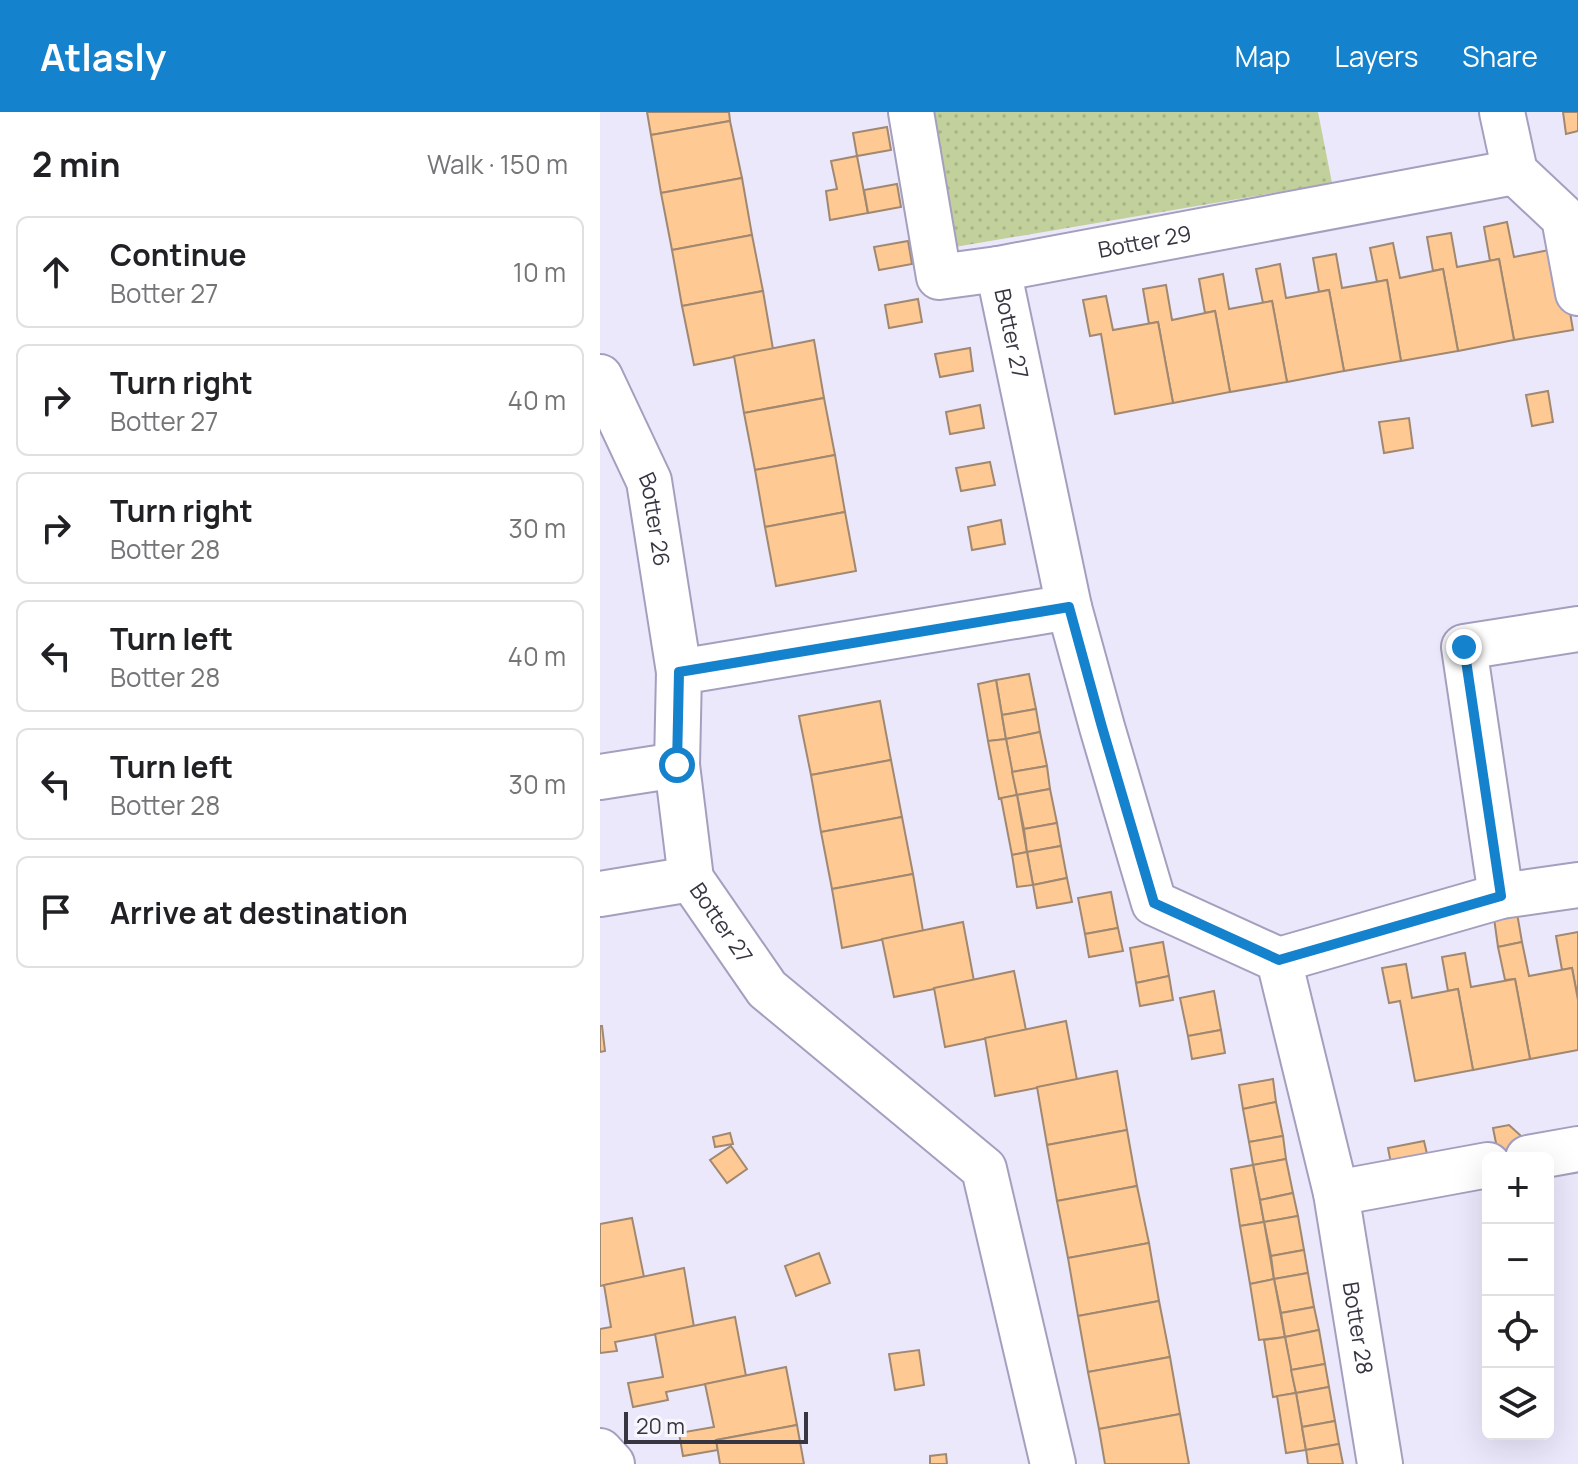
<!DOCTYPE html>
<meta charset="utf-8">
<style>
:root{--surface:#fff;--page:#f6f6f6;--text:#202124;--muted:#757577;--line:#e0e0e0;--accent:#1482cc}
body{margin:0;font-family:Manrope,sans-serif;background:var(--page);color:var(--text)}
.controls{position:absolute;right:24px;bottom:24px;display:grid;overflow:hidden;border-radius:12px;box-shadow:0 8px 32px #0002}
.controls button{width:72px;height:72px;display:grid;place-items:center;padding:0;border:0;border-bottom:2px solid var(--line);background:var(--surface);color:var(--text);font:40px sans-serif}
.scale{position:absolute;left:24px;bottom:20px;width:184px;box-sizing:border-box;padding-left:8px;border:4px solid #373542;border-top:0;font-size:22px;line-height:28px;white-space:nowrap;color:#373542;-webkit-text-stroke:6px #f8f7fe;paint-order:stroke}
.stop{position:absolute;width:24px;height:24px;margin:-18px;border:6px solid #1482cc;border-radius:50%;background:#fff}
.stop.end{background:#1482cc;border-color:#fff;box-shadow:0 2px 8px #0008}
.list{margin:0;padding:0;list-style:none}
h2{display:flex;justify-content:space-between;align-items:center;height:104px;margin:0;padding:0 32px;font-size:34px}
h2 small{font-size:26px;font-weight:400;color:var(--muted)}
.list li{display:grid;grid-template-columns:52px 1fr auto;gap:24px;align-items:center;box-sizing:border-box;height:112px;margin:0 16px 16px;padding:0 16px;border:2px solid var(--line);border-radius:12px}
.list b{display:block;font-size:30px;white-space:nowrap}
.list p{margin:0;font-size:26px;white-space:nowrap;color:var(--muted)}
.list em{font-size:26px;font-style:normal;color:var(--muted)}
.icon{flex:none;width:44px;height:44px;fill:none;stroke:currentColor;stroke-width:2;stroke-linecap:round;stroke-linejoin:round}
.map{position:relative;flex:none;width:978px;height:1352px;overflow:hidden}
header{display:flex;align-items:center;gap:48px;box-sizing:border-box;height:112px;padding:0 40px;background:var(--accent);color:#fff}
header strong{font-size:38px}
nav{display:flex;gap:44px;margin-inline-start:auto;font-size:28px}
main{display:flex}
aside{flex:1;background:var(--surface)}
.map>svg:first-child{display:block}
</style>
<header>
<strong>Atlasly</strong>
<nav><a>Map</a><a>Layers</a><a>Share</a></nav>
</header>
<main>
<aside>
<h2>2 min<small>Walk · 150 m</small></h2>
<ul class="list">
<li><svg class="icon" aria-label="ahead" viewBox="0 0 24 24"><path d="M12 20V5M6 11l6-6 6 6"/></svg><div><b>Continue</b><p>Botter 27</p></div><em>10 m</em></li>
<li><svg class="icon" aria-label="right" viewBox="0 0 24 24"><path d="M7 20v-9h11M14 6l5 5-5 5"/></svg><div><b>Turn right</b><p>Botter 27</p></div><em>40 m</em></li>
<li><svg class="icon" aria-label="right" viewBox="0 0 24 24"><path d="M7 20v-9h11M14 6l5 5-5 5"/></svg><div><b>Turn right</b><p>Botter 28</p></div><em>30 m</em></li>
<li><svg class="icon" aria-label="left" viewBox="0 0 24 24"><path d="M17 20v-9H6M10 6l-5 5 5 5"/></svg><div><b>Turn left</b><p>Botter 28</p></div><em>40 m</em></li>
<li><svg class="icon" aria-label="left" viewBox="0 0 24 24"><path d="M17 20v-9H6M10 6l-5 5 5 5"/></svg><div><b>Turn left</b><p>Botter 28</p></div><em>30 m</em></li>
<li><svg class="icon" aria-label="arrive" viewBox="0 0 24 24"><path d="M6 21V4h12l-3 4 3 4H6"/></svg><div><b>Arrive at destination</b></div></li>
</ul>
</aside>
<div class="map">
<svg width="978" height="1352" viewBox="0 0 978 1352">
<defs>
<pattern id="grass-dots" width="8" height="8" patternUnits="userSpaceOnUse" patternTransform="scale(2)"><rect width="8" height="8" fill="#c2d19c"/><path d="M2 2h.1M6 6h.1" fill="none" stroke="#a7b488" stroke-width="1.8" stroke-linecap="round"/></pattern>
</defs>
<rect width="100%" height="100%" fill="#ebe8fc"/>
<!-- grass -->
<polygon fill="url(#grass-dots)" points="319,0 718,0 732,71 349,136"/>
<!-- building -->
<g fill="#ffc994" stroke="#a18870" stroke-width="2">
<polygon points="47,0 129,0 130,9 51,23"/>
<polygon points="963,0 978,0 978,19 966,22"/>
<polygon points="130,9 142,66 61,81 51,23"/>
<polygon points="287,15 291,38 257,44 253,21"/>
<polygon points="257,44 268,101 230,108 226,79 237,77 231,49"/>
<polygon points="142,66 152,123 72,138 61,81"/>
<polygon points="297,72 301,95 268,101 264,78"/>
<polygon points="907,110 914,145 959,136 973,218 914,228 899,147 890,149 884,115"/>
<polygon points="851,121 857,155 899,147 914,228 858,239 843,157 833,159 827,125"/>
<polygon points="152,123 163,179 82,194 72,138"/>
<polygon points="308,129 312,152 279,158 274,135"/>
<polygon points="793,131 800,166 843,157 858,239 801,249 787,168 777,170 770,136"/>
<polygon points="736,142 742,176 787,168 801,249 744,259 729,178 719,180 713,146"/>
<polygon points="680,152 686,186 729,178 744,259 687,270 672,189 663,191 656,157"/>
<polygon points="623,162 629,197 672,189 687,270 630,280 615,199 605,201 599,167"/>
<polygon points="566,173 572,208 615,199 630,280 573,291 558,210 549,212 543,177"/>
<polygon points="163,179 173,237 94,253 82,194"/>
<polygon points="506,184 513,218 558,210 573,291 515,302 501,222 490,224 483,188"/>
<polygon points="318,187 322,210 289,216 285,193"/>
<polygon points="214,228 224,286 144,301 134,244"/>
<polygon points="370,236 373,259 340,265 335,242"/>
<polygon points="948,279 953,310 932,314 926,283"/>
<polygon points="224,286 235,343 155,358 144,301"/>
<polygon points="380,293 384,316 350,322 346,300"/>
<polygon points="809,306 813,336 784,341 779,310"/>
<polygon points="235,343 245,400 165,415 155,358"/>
<polygon points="390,350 395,373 361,379 356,356"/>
<polygon points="245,400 256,459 176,474 165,415"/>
<polygon points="401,408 405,432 372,438 368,415"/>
<polygon points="429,562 436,597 402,603 396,568"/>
<polygon points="396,568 406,627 388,629 378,572"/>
<polygon points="280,589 291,648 211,663 199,604"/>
<polygon points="436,597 440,620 406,627 402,603"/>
<polygon points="440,620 447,654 412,660 406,627"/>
<polygon points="406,627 417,683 399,687 388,629"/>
<polygon points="291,648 302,705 221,720 211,663"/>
<polygon points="447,654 450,677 417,683 412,660"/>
<polygon points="450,677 457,711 424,717 417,683"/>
<polygon points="417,683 427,740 412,743 401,686"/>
<polygon points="302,705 313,762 232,777 221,720"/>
<polygon points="457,711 461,734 427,740 424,717"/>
<polygon points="461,734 467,766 433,773 427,740"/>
<polygon points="427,740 433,773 417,775 412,743"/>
<polygon points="313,762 323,819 242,836 232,777"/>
<polygon points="467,766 472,790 437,796 433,773"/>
<polygon points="511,780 518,816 485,822 478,786"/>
<polygon points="917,801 922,830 898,835 894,806"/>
<polygon points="363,810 374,869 294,885 282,827"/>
<polygon points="518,816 523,839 489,845 485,822"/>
<polygon points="978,820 978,888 972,856 962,858 956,824"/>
<polygon points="563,830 569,864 536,871 530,836"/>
<polygon points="922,830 929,864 972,856 978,888 978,938 930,947 915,867 905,868 898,835"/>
<polygon points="865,841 871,875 915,867 930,947 873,958 858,877 848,879 842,845"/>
<polygon points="806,852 812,886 858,877 873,958 815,969 800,889 789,891 782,856"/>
<polygon points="414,859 426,918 345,935 334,876"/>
<polygon points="569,864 573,888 540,894 536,871"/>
<polygon points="614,879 621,918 588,924 580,886"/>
<polygon points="466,909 477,968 395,984 385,926"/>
<polygon points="0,914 2,914 5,939 0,940"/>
<polygon points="621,918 625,941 592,947 588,924"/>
<polygon points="517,959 527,1018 447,1033 437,975"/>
<polygon points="673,967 676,990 643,997 639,973"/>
<polygon points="676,990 683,1024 649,1030 643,997"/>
<polygon points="909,1013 921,1024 923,1036 898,1041 893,1016"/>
<polygon points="527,1018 537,1074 457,1089 447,1033"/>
<polygon points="130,1021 133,1032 115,1035 113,1025"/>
<polygon points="683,1024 686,1047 653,1053 649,1030"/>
<polygon points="824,1029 830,1055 793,1062 788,1036"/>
<polygon points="131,1034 147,1057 127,1071 110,1048"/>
<polygon points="686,1047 693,1081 660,1088 653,1053"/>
<polygon points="653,1053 664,1110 640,1114 631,1057"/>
<polygon points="537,1074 549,1131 468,1146 457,1089"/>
<polygon points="693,1081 698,1104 664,1110 660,1088"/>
<polygon points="698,1104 704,1138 671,1144 664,1110"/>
<polygon points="32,1106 44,1165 0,1174 0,1112"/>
<polygon points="664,1110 674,1167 650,1172 640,1114"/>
<polygon points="549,1131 559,1189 478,1204 468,1146"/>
<polygon points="704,1138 708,1161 674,1167 671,1144"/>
<polygon points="219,1141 230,1171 196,1184 185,1154"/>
<polygon points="84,1156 94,1215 15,1230 17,1239 0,1241 0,1217 11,1215 4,1173"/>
<polygon points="708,1161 714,1195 681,1201 674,1167"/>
<polygon points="674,1167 685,1225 659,1228 650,1172"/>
<polygon points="559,1189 570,1245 488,1260 478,1204"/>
<polygon points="714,1195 719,1218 685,1225 681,1201"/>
<polygon points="135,1205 146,1264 66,1280 68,1288 33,1295 28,1271 63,1265 55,1222"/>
<polygon points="719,1218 725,1252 691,1258 685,1225"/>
<polygon points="685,1225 696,1281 673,1285 664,1228"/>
<polygon points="319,1238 324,1273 295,1278 289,1242"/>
<polygon points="570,1245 580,1302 499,1317 488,1260"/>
<polygon points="725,1252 729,1275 696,1281 691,1258"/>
<polygon points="186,1255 197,1313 116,1328 118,1338 83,1344 79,1321 114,1315 105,1272"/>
<polygon points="729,1275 735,1309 702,1315 696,1281"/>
<polygon points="696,1281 706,1338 686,1341 677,1284"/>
<polygon points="580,1302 589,1352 505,1352 499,1317"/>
<polygon points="735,1309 739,1332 706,1338 702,1315"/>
<polygon points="197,1313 204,1352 120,1352 116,1328"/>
<polygon points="739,1332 743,1352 708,1352 706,1338"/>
<polygon points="346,1342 347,1352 330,1352 330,1344"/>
</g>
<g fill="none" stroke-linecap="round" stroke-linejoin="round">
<!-- minor casing -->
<g stroke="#a59fbf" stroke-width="48">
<g id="minor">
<path id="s1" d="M311 0 339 165 398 157 915 60 902 0"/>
<polyline points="915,60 964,106 978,181"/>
<path id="s2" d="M398 157 469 495 79 560 77 653 91 767 167 877 384 1057 453 1352"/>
<path id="s3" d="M0 265 49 369 79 560"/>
<path id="s4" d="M469 495 502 615 554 791 679 848 736 1081 780 1352"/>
<polyline points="0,665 77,653"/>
<polyline points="0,782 91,767"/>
<polyline points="901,784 864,535 978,517"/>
<polyline points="679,848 901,784 978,773"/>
<polyline points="928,1046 978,1037"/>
<polyline points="736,1081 888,1053"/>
<polyline points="0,1339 12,1352"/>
</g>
</g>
<!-- minor -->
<use href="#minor" stroke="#fff" stroke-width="44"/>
</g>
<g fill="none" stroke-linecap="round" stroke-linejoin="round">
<!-- route -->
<polyline stroke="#1482cc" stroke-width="10" points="77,653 79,560 469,495 502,615 554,791 679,848 901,784 864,535"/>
</g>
<g text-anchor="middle" stroke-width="7" stroke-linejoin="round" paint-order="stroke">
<!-- street labels -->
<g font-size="22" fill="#373542" stroke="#f8f7fe">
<text dy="8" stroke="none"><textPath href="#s1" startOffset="376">Botter 29</textPath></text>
<text dy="8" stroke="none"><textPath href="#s2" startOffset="66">Botter 27</textPath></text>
<text dy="8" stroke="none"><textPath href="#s3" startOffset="154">Botter 26</textPath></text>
<text dy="8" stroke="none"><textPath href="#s2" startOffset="1002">Botter 27</textPath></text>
<text dy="8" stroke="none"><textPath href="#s4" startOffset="822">Botter 28</textPath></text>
</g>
</g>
</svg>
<div class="controls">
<button>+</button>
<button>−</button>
<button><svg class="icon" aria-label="locate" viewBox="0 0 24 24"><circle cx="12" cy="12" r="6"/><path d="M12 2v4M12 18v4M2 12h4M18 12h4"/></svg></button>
<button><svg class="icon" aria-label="layers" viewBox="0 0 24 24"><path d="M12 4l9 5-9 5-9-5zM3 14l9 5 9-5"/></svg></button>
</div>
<div class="scale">20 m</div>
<div class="stop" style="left:77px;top:653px"></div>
<div class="stop end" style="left:864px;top:535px"></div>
</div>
</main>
